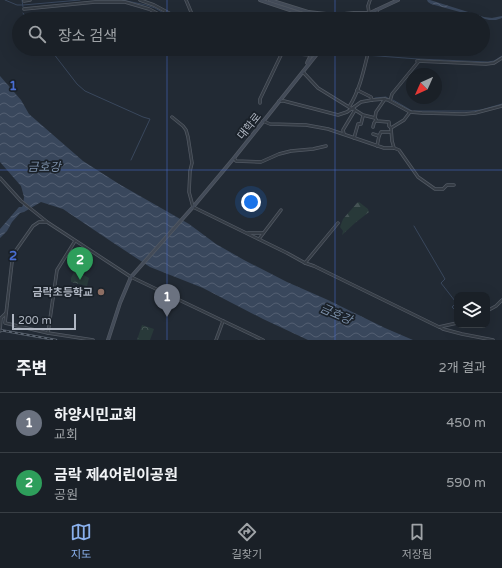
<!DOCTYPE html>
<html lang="ko">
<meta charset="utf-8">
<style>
:root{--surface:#1a2027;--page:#272d33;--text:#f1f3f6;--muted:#9fa3a7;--line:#383e44;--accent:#8ab0ec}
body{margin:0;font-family:"Varela Round","Noto Sans KR",sans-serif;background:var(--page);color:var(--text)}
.controls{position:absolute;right:12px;bottom:12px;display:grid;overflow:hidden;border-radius:8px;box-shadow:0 4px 16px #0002}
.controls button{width:36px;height:36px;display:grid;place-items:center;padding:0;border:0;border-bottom:1px solid var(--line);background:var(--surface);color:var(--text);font:20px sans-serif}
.compass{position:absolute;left:406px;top:68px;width:36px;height:36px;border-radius:50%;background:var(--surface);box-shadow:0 4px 16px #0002;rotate:225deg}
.scale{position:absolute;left:12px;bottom:10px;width:64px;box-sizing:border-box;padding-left:4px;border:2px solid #afb6c2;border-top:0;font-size:11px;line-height:14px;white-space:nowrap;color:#afb6c2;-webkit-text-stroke:3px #1a2129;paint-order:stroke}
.you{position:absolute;left:251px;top:202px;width:14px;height:14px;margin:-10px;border:3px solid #fff;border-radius:50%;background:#1a73e8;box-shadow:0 0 0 6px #1a73e833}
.badge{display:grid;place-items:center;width:26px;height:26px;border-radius:50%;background:var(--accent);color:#fff;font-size:13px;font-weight:700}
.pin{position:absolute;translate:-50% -33px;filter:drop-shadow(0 1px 2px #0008)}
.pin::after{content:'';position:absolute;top:21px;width:14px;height:12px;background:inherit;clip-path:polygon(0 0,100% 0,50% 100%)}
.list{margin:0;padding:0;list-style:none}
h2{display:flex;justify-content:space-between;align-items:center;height:52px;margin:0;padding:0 16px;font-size:17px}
h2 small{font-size:13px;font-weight:400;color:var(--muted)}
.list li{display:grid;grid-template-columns:26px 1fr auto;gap:12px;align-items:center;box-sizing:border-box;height:60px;padding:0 16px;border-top:1px solid var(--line)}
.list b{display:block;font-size:15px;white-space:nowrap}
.list p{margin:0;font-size:13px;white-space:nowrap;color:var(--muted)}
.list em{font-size:13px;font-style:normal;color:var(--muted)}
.icon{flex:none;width:22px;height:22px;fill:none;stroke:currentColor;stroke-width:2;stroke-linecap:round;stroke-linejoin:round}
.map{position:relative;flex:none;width:502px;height:340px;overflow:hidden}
.search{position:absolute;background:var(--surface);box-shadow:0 4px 16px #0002;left:12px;right:12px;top:12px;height:44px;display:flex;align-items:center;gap:10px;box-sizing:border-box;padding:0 14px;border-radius:22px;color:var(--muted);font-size:15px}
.sheet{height:172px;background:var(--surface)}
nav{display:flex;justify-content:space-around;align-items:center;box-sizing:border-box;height:56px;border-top:1px solid var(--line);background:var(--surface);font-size:11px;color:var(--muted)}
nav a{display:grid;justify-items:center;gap:2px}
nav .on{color:var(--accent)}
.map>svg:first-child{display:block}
</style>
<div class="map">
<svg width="502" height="340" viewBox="0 0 502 340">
<defs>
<pattern id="forest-firs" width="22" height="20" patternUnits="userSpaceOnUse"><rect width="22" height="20" fill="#283939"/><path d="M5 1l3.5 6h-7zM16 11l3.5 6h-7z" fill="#455354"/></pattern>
<pattern id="park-crowns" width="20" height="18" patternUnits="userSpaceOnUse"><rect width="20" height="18" fill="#283939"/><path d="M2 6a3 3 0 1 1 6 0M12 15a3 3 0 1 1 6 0" fill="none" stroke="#455354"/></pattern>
<pattern id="water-waves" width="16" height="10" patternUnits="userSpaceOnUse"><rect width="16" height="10" fill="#39475c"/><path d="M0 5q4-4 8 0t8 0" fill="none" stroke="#535f72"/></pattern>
</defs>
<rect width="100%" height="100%" fill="#222a34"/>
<!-- forest -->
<polygon fill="url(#forest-firs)" points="359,202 368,209 369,212 355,223 342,235 343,231 340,227 343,219 357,203"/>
<!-- park -->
<g fill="url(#park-crowns)">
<polygon points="74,272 78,272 89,278 87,286 71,282 71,278"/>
<polygon points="142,325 154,329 150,340 137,340"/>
</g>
<!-- water -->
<g fill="url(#water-waves)">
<polygon points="427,0 430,0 484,17 492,18 502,16 502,18 496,20 489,20 431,4 428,2"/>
<polygon points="0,76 21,100 29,114 83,161 119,184 189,224 216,244 244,260 287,282 328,300 385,328 413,340 308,340 263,319 203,288 150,267 112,242 63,209 41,202 24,212 20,213 12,222 7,231 0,238 0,229 19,207 22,207 23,205 24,197 21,186 0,162"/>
</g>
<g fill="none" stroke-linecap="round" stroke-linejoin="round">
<!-- stream -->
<g stroke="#39475c" stroke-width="1">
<polyline points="5,0 17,5 23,5 80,0"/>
<polyline points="22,0 23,7"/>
<polyline points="122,0 146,5 155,8 174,19"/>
<polyline points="23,13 27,19"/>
<polyline points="50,49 77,84 85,91 143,117 150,119 131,160"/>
<polyline points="282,49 296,51"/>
<polyline points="326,52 418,59 488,62 494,61 502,56"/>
<polyline points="375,98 386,97 389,99"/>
<polyline points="393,100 412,111"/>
<polyline points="414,111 471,111 481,110 502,104"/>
<polyline points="414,226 445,279 441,283 455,301 456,303 452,307 457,312"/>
</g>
<!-- street casing -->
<g stroke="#525963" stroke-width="3.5">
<g id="street">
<polyline points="140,0 154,5 180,19"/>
<polyline points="186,0 194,19"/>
<polyline points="24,1 30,0"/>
<polyline points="24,9 95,2 125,2 149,9 168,19"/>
<polyline points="376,10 378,14 377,19"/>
<polyline points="369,13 368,6 370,0"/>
<path d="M274 49C285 54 299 54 311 55"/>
<polyline points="417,61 486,64 494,63 502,58"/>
<polyline points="303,72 318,88 352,109"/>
<polyline points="357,90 371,97 372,100"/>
<polyline points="279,101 284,101 338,115 347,112 361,102 372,100 384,99 388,100 410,112 422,113 464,114 475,113 502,106"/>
<polyline points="390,101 392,94 419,61"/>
<polyline points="260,103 260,99 282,53"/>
<path d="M349 107C360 90 364 69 369 49"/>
<polyline points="353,108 355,110 363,115 375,118 377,121 389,122 389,126 391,128"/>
<polyline points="172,117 183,126 186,130 188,137 192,163 190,171 189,192 193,207 287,253 305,263 338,223"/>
<polyline points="375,118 376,112 385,99"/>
<polyline points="263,121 270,124 306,125 328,129 384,148 394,148 399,150 418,177 435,189 443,189 447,185 454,185"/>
<polyline points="373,127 374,123 376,120"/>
<polyline points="344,134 343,130 355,110"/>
<polyline points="373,134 379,136"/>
<polyline points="354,138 358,124 361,124 363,116"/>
<polyline points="377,146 379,136 381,132 391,132"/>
<polyline points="394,148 392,141 391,128 404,120 410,112"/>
<polyline points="234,158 236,161 261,162 279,154 291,151 313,149 326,146"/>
<polyline points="0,178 21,201 46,221"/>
<polyline points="248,233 263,233"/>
<polyline points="259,239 281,210"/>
<polyline points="305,263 314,266 439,327 457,323"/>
<polyline points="487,311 496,306 502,300"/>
<polyline points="440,327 443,329 462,334 493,340"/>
<polyline points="0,331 1,318 6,313"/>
<polyline points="48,333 57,270 75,241"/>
<polyline points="93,340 48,333 5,323 12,262 14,253 33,226 39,222 47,222 131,277 263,340"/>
<polyline points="216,340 223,321"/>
</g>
</g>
<!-- secondary casing -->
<g stroke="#525963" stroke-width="4">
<g id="secondary">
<polyline points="260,0 317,19"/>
<polyline points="270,0 308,12 324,19"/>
<polyline points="308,12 335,15 354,13 369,13"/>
<polyline points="357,19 398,0"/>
<polyline points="307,63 314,49"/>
<polyline points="108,340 120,303 131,277 193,207 234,158 321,49"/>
</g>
</g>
<!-- street -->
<use href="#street" stroke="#353c45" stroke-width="2"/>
<!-- secondary -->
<use href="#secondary" stroke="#434b58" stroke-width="2.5"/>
<!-- rail casing -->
<g stroke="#59626e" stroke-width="2.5">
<polyline id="rail" points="0,330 56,340"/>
</g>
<!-- rail -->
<use href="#rail" stroke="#1a2129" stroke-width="1" stroke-dasharray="3" stroke-linecap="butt"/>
</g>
<!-- grid -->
<path fill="none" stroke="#496dd1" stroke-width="1" stroke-opacity="0.55" d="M167 0V19M335 0V19M167 49V340M335 49V340M0 170H502"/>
<!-- markers -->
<circle fill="#8d6e63" stroke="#1a2129" stroke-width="1.5" cx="101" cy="292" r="4"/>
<g text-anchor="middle" stroke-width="3.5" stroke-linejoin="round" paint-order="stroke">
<!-- street labels -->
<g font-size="11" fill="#afb6c2" stroke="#1a2129">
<text transform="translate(249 126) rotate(-51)" y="4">대학로</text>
</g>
<!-- poi labels -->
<g font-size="11" font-weight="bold" fill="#afb6c2" stroke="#1a2129" text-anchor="end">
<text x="93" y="296">금락초등학교</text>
</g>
<!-- water labels -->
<g font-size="12" font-style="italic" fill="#7a8ea7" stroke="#1a2129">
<text x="44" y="171">금호강</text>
<text transform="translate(336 314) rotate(24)" y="4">금호강</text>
</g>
</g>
<g font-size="13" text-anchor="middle" font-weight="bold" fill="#496dd1" stroke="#1a2129" stroke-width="3.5" stroke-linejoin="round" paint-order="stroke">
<text x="13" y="90">1</text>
<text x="13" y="260">2</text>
</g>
</svg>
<div class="controls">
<button><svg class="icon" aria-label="layers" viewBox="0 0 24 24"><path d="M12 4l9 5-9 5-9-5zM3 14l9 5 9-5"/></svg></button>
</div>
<svg class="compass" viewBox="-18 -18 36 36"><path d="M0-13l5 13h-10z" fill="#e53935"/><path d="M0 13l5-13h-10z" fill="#9fa3a7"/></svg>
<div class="scale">200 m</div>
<div class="you"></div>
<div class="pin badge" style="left:167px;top:317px;background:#6b7280">1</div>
<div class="pin badge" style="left:80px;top:280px;background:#2e9e5b">2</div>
<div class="search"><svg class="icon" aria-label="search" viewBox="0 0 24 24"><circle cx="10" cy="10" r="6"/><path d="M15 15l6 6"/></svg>장소 검색</div>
</div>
<section class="sheet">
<h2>주변<small>2개 결과</small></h2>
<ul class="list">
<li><span class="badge" style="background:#6b7280">1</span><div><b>하양시민교회</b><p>교회</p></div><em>450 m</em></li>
<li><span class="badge" style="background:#2e9e5b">2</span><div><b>금락 제4어린이공원</b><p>공원</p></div><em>590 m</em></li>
</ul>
</section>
<nav>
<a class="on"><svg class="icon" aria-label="map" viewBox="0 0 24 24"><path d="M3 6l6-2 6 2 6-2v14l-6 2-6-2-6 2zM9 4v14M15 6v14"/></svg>지도</a>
<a><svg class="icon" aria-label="directions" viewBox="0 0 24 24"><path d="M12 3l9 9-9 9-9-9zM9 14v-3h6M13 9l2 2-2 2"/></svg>길찾기</a>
<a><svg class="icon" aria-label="saved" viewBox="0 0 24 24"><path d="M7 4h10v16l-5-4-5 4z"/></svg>저장됨</a>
</nav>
